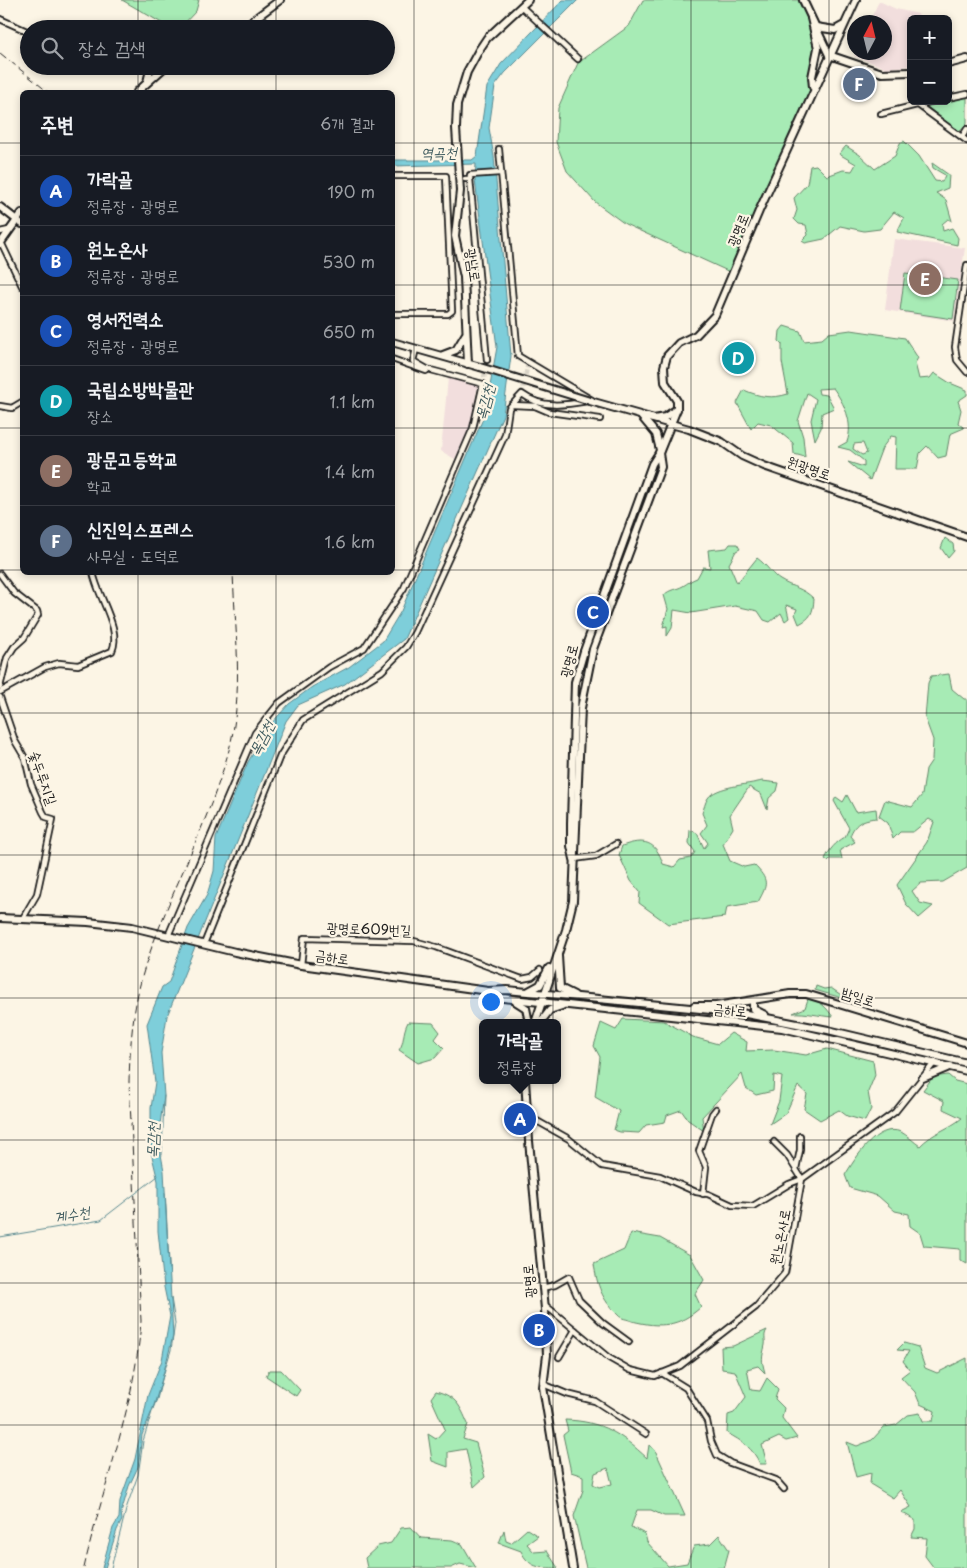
<!DOCTYPE html>
<html lang="ko">
<meta charset="utf-8">
<style>
:root{--surface:#171b24;--page:#242831;--text:#f1f3f6;--muted:#9ea1a6;--line:#363941;--accent:#1a73e8}
body{margin:0;font-family:"Playpen Sans","Poor Story",sans-serif;background:var(--page);color:var(--text)}
.controls{position:absolute;right:15px;top:15px;display:grid;overflow:hidden;border-radius:8px;box-shadow:0 2px 8px #0003}
.controls button{width:45px;height:45px;display:grid;place-items:center;padding:0;border:0;border-bottom:1px solid var(--line);background:var(--surface);color:var(--text);font:25px sans-serif}
.compass{position:absolute;left:847px;top:15px;width:45px;height:45px;border-radius:50%;background:var(--surface);box-shadow:0 2px 8px #0003;rotate:7deg}
.you{position:absolute;left:490px;top:1001px;width:18px;height:18px;margin:-12px;border:4px solid #fff;border-radius:50%;background:#1a73e8;box-shadow:0 0 0 8px #1a73e833}
.badge{display:grid;place-items:center;width:32px;height:32px;border-radius:50%;background:var(--accent);color:#fff;font-size:16px;font-weight:700}
.pin{position:absolute;translate:-50% -50%;border:2px solid #fff;box-shadow:0 1px 5px #0006}
.popup{position:absolute;left:479px;top:1019px;width:82px;height:65px;box-sizing:border-box;display:grid;place-content:center;border-radius:8px;background:var(--surface);filter:drop-shadow(0 1px 4px #0005);font-size:16px;white-space:nowrap;color:var(--muted)}
.popup b{font-size:19px;color:var(--text)}
.popup::after{content:'';position:absolute;left:50%;top:100%;margin-left:-10px;border:10px solid transparent;border-top-color:var(--surface)}
.list{margin:0;padding:0;list-style:none}
h2{display:flex;justify-content:space-between;align-items:center;height:65px;margin:0;padding:0 20px;font-size:21px}
h2 small{font-size:16px;font-weight:400;color:var(--muted)}
.list li{display:grid;grid-template-columns:32px 1fr auto;gap:15px;align-items:center;box-sizing:border-box;height:70px;padding:0 20px;border-top:1px solid var(--line)}
.list b{display:block;font-size:19px;white-space:nowrap}
.list p{margin:0;font-size:16px;white-space:nowrap;color:var(--muted)}
.list em{font-size:16px;font-style:normal;color:var(--muted)}
.icon{flex:none;width:28px;height:28px;fill:none;stroke:currentColor;stroke-width:2;stroke-linecap:round;stroke-linejoin:round}
.map{position:relative;flex:none;width:967px;height:1568px;overflow:hidden}
.search{position:absolute;background:var(--surface);box-shadow:0 2px 8px #0003;left:20px;top:20px;width:375px;height:55px;display:flex;align-items:center;gap:12px;box-sizing:border-box;padding:0 18px;border-radius:28px;color:var(--muted);font-size:19px}
.panel{position:absolute;background:var(--surface);box-shadow:0 2px 8px #0003;left:20px;top:90px;width:375px;height:485px;border-radius:8px}
.map>svg:first-child{display:block}
</style>
<div class="map">
<svg width="967" height="1568" viewBox="0 0 967 1568">
<rect width="100%" height="100%" fill="#fcf5e5"/>
<filter id="ink" filterUnits="userSpaceOnUse"><feTurbulence type="fractalNoise" baseFrequency=".02" numOctaves="2"/><feDisplacementMap in="SourceGraphic" scale="10" xChannelSelector="R" yChannelSelector="G"/><feConvolveMatrix kernelMatrix="1 2 1 2 8 2 1 2 1" color-interpolation-filters="sRGB"/></filter>
<g filter="url(#ink)">
<!-- built -->
<g fill="#f2dedd">
<polygon points="879,1 896,9 918,14 920,19 911,19 911,66 886,68 854,56 856,53 884,52 884,22 869,22"/>
<polygon points="894,239 965,248 954,321 885,310"/>
<polygon points="448,378 478,385 470,427 455,459 441,451"/>
</g>
<!-- green -->
<g fill="#a7ebb5" stroke="#628468" fill-rule="evenodd">
<polygon points="122,0 199,0 196,11 179,29 172,29"/>
<polygon points="643,0 798,0 820,45 810,90 757,207 732,273 625,224 595,202 567,171 556,142 558,108 578,63 629,26"/>
<polygon points="967,96 967,123 959,132 925,105"/>
<polygon points="904,141 919,156 935,181 942,182 945,175 933,168 932,163 949,175 948,188 936,193 946,200 952,221 948,219 942,224 943,231 952,228 958,238 957,245 897,232 904,218 894,212 880,229 864,231 840,226 824,239 805,243 802,241 808,235 806,225 799,224 794,219 797,210 794,198 807,184 810,166 816,165 827,176 843,170 852,171 856,164 839,154 846,146 860,155 875,169 895,156 900,143"/>
<polygon points="905,273 958,280 953,319 900,311"/>
<path d="M784 326 800 331 804 341 822 339 829 333 851 330 905 338 918 358 915 363 919 379 930 378 934 373 950 383 967 390V395L958 401 961 410 958 423 964 428 950 434 946 456 938 458 927 446 920 453 917 469H895L896 437 891 436 882 448 870 480 848 462 864 467V461L850 450 838 447 847 442C854 423 844 403 833 388L818 389 819 394 827 395 834 408 822 413 821 428 815 440 811 420 816 399 807 393 798 421 803 437 805 457 794 454 793 443 771 425 758 422 751 429 737 403 744 390C760 397 772 399 788 394L782 362V344L779 341 780 331ZM863 443 867 453 862 455 853 449 854 444Z"/>
<polygon points="945,538 953,544 954,551 948,558 941,548"/>
<path d="M730 544H737L740 549 736 551 729 564 737 583 757 558C767 565 773 576 780 580 793 588 802 587 814 599 813 613 811 618 799 624L795 614 797 609 786 605 789 618 785 621 781 613 770 622 764 620 758 611 735 606 691 613 674 610 672 628 667 636V626L663 627 668 609 664 595C670 589 676 590 683 586 688 583 691 580 697 578L703 567 710 568 708 550 727 548Z"/>
<polygon points="949,674 952,689 964,699 967,699 967,868 943,882 921,883 912,891 920,903 933,906 919,918 906,904 897,885 927,842 934,822 929,819 913,832 900,832 893,839 888,823 879,816 885,800 912,807 922,795 926,769 932,760 933,740 925,718 928,683 931,676"/>
<path d="M762 781 779 783 777 791 769 798 767 809 761 794 749 787 730 815 733 828 723 844 730 861 744 867 754 865C769 880 768 884 758 902L727 907 725 917 668 924 639 903 640 892 631 881 619 855 622 846C644 838 656 841 663 864L674 867 680 860 691 858 695 852 689 843 690 830 697 833 704 848 708 843 701 833 707 825 702 813C704 809 705 802 708 798 716 786 748 785 762 781Z"/>
<path d="M847 795 856 812 876 809 877 818C864 819 855 822 850 836L855 842 840 850 842 859H830L828 861 825 859C830 849 835 843 845 837L849 828 834 801 836 797 843 802Z"/>
<polygon points="816,986 824,989 831,988 847,999 869,1006 815,990"/>
<path d="M808 999C820 1000 826 1007 833 1017 819 1016 806 1012 793 1013L805 1008Z"/>
<polygon points="623,1019 664,1021 693,1037 718,1044 731,1033 747,1042 746,1051 774,1050 806,1055 827,1049 873,1061 875,1075 868,1092 871,1109 865,1121 847,1116 839,1110 820,1120 804,1109 807,1094 798,1086 786,1113 770,1124 779,1101 782,1077 774,1075 773,1091 756,1095 746,1088 742,1074 702,1117 704,1131 688,1120 681,1110 667,1115 665,1122 646,1125 639,1133 620,1132 614,1130 619,1111 595,1097 600,1057 594,1046 601,1023 616,1030"/>
<path d="M408 1022 433 1023 440 1032 435 1039 444 1048 435 1058 418 1063 399 1050C405 1042 402 1033 408 1022Z"/>
<path d="M948 1075 955 1081 967 1084V1264L960 1260V1249L924 1246 920 1233 910 1226 909 1214 895 1211 878 1196 850 1188 845 1175C855 1159 877 1122 901 1132 907 1135 914 1142 920 1146 932 1133 949 1129 962 1118L943 1109 944 1101 923 1090 933 1077Z"/>
<path d="M631 1233 660 1238 690 1255 704 1280 695 1294 701 1307C679 1327 660 1328 632 1321 628 1319 621 1319 618 1315 602 1300 597 1285 594 1264L624 1250Z"/>
<path d="M767 1330C763 1336 766 1339 765 1345 762 1359 761 1358 765 1373L758 1366 747 1369 751 1390 760 1391 767 1378 778 1389 775 1399 784 1408 782 1418 797 1438 786 1441 779 1437 762 1445 767 1464H760C753 1448 742 1441 727 1433L728 1415 734 1413 746 1397 735 1371 722 1369 721 1347 733 1346Z"/>
<polygon points="904,1343 918,1347 925,1368 937,1373 967,1358 967,1568 934,1568 925,1556 927,1538 911,1537 915,1529 915,1520 901,1512 911,1507 900,1490 893,1498 870,1484 871,1473 856,1477 847,1442 857,1446 872,1440 884,1427 896,1425 908,1415 920,1413 923,1421 933,1421 935,1411 920,1404 915,1392 901,1377 910,1370 903,1361 909,1351 897,1350"/>
<polygon points="269,1370 281,1370 300,1390 296,1396 266,1376"/>
<path d="M436 1391C457 1397 460 1406 468 1424L463 1439 476 1443 485 1477 474 1487 466 1449 448 1452V1467L432 1461 428 1434 436 1439 445 1429 431 1398Z"/>
<path d="M565 1420C602 1421 621 1434 647 1458L649 1445 655 1450 685 1516H664L651 1510H637L631 1527 645 1534 647 1542 668 1566 687 1563 694 1546 710 1544 719 1535 729 1550 724 1568H586L574 1516 583 1490V1476L571 1472 563 1435 568 1431ZM608 1468 612 1484 599 1487 593 1484 595 1473Z"/>
<polygon points="411,1527 421,1538 452,1540 462,1544 476,1568 460,1564 451,1568 367,1568 365,1558 378,1546 391,1543 401,1528"/>
<path d="M527 1529 538 1536 527 1544 534 1552 547 1551 558 1568C540 1568 529 1568 521 1551L499 1543 504 1530 506 1541 511 1543Z"/>
</g>
<!-- water -->
<polygon fill="#7eceda" stroke="#57878e" points="563,0 578,0 505,73 495,86 489,128 494,157 511,356 503,415 404,639 345,684 298,705 286,721 167,1016 161,1053 164,1096 158,1138 164,1171 173,1336 157,1399 142,1435 138,1467 129,1486 121,1513 122,1520 117,1530 105,1568 102,1568 113,1528 119,1518 120,1501 135,1459 148,1395 162,1360 170,1316 164,1287 158,1231 158,1181 151,1152 151,1108 155,1082 147,1024 162,987 169,982 188,928 207,895 214,871 216,838 248,762 269,726 289,704 312,687 349,667 383,641 401,611 485,414 497,347 475,180 476,164 393,166 393,160 472,160 477,156 487,87 501,64"/>
<g fill="none" stroke-linecap="round" stroke-linejoin="round">
<!-- stream -->
<g stroke="#57878e" stroke-width="1">
<polyline points="162,1155 164,1096"/>
<polyline points="165,1193 169,1269"/>
<polyline points="0,1237 101,1220 158,1176"/>
<polyline points="111,1568 127,1506 138,1475 143,1441 171,1350 175,1323 171,1298"/>
</g>
<!-- street-tunnel -->
<g stroke="#dad4c7" stroke-width="4.5" stroke-dasharray="4.5 2" stroke-linecap="butt">
<polyline points="483,384 487,360"/>
<polyline points="522,394 528,362"/>
</g>
<!-- street casing -->
<g stroke="#1c1c1c" stroke-width="8">
<g id="street">
<polyline points="522,7 578,59"/>
<polyline points="0,19 29,32"/>
<polyline points="948,98 967,94"/>
<polyline points="918,105 967,141"/>
<polyline points="881,114 933,101"/>
<polyline points="962,137 967,129"/>
<polyline points="499,149 518,356 592,400"/>
<polyline points="392,176 446,176 452,311 448,314 392,314"/>
<polyline points="465,179 470,179 470,175 500,173"/>
<polyline points="470,179 487,360"/>
<polyline points="0,232 9,230"/>
<polyline points="1,242 22,286"/>
<polyline points="967,265 955,347 957,360 967,372"/>
<polyline points="392,359 426,371"/>
<polyline points="512,405 536,406"/>
<polyline points="0,406 12,408 22,402"/>
<polyline points="535,406 549,412 600,419"/>
<polyline points="0,574 14,593 37,611 38,615 24,638 14,647 7,658 0,687"/>
<path d="M0 692 45 667 59 663 78 665 112 651C122 629 98 598 93 572"/>
<polyline points="0,697 15,741 25,758 31,784 43,812 46,817 53,819 37,894 23,918"/>
<polyline points="574,859 596,856 616,844"/>
<polyline points="168,936 255,733 279,703 329,667 364,648 404,588 473,428 483,384 427,369 413,361 416,349"/>
<path d="M204 944 280 756 303 720 382 671 406 647 415 632 505 435 509 408 522 394C542 409 565 405 589 401"/>
<polyline points="301,965 304,938 414,941 436,947 522,979 532,977 540,970"/>
<polyline points="527,1119 537,1121 569,1139 602,1166 660,1176 696,1192 708,1194 732,1205 753,1206 789,1184 802,1179 787,1155 774,1142"/>
<polyline points="796,1169 800,1150 800,1136"/>
<polyline points="703,1194 706,1167 699,1151 712,1114 716,1109"/>
<polyline points="542,1288 555,1285 569,1277 579,1300 603,1323 629,1342"/>
<polyline points="545,1305 609,1358 630,1370 655,1376 680,1366 756,1307 785,1273 802,1179 895,1112 935,1062"/>
<polyline points="559,1357 575,1330"/>
<polyline points="662,1373 686,1388 707,1421 711,1441 717,1455 730,1463 776,1480 784,1489"/>
<polyline points="543,1384 567,1394 595,1401 646,1434"/>
</g>
</g>
<!-- secondary casing -->
<g stroke="#1c1c1c" stroke-width="10">
<g id="secondary">
<polyline points="803,0 829,55"/>
<polyline points="811,18 818,48 812,77 813,87"/>
<polyline points="816,27 835,30 842,26"/>
<polyline points="241,29 280,0"/>
<polyline points="829,55 882,73 911,72"/>
<polyline points="948,64 967,59"/>
<polyline points="147,82 151,66"/>
<polyline points="137,92 166,66"/>
<polyline points="0,207 22,224"/>
<polyline points="0,244 22,213"/>
<polyline points="392,342 480,367"/>
<polyline points="443,355 456,350 465,335"/>
<polyline points="468,364 464,277 455,236 460,191 456,128 457,105 467,72 479,50 487,38 528,0"/>
<polyline points="590,401 654,419 665,417 677,409"/>
<polyline points="641,416 656,434 660,450"/>
<polyline points="646,417 689,429 722,442 742,456 764,466 967,537"/>
<polyline points="574,859 571,846 571,823 575,682 584,651 652,464 659,453 677,409 677,401 665,382 664,367 667,356 679,343 696,335 715,315 759,211 856,0"/>
<polyline points="0,918 88,922 132,927 235,952 301,965 488,991 507,990 741,1013 828,1030 967,1063"/>
<polyline points="558,956 560,988 574,995"/>
<polyline points="529,991 540,985 549,968"/>
<polyline points="490,992 503,998 782,1028 967,1071"/>
<polyline points="515,1001 526,1008 529,1023"/>
<polyline points="753,1001 753,1009 765,1015"/>
<polyline points="694,1006 716,1006 790,994 806,994 967,1043"/>
<polyline points="535,1023 566,930 573,901 581,708 593,649 661,467 659,453"/>
<polyline points="540,1023 550,1010 562,1006"/>
<polyline points="923,1078 947,1068"/>
<polyline points="525,1080 529,1141 545,1309 547,1355 543,1387 573,1568"/>
</g>
</g>
<!-- street -->
<use href="#street" stroke="#fcf5e5" stroke-width="4.5"/>
<!-- secondary -->
<use href="#secondary" stroke="#fcf5e5" stroke-width="6"/>
<!-- rail -->
<g stroke="#1c1c1c" stroke-width="1" stroke-dasharray="8 4" stroke-linecap="butt">
<polyline points="0,53 48,92"/>
<path d="M84 1568C103 1485 135 1406 141 1321L129 1082C130 1044 133 1006 144 970 168 895 208 826 229 750 244 693 235 630 233 572"/>
</g>
<!-- secondary-bridge casing -->
<g stroke="#1c1c1c" stroke-width="10" stroke-linecap="butt">
<polyline id="secondary-bridge" points="480,367 590,401"/>
</g>
<!-- secondary-bridge -->
<use href="#secondary-bridge" stroke="#fcf5e5" stroke-width="6"/>
</g>
</g>
<!-- grid -->
<path fill="none" stroke="#1c1c1c" stroke-width="1" stroke-opacity="0.55" d="M138 0V29M276 0V29M414 0V1568M553 0V1568M691 0V1568M829 0V1568M138 66V92M276 66V92M0 143H22M392 143H967M0 285H22M392 285H967M0 428H22M392 428H967M0 570H22M392 570H967M138 572V1568M276 572V1568M0 713H967M0 855H967M0 998H967M0 1140H967M0 1283H967M0 1425H967"/>
<g text-anchor="middle" stroke-width="4.5" stroke-linejoin="round" paint-order="stroke">
<!-- street labels -->
<g font-size="14" fill="#1c1c1c" stroke="#fcf5e5">
<text transform="translate(738 230) rotate(-68)" y="5">광명로</text>
<text transform="translate(473 265) rotate(81)" y="5">광남로</text>
<text transform="translate(809 468) rotate(19)" y="5">원광명로</text>
<text transform="translate(569 661) rotate(-75)" y="5">광명로</text>
<text transform="translate(43 778) rotate(70)" y="5">숯두루지길</text>
<text transform="translate(369 929) rotate(2)" y="5">광명로609번길</text>
<text transform="translate(332 957) rotate(8)" y="5">금하로</text>
<text transform="translate(858 997) rotate(17)" y="5">밤일로</text>
<text transform="translate(730 1010) rotate(6)" y="5">금하로</text>
<text transform="translate(780 1237) rotate(-79)" y="5">원노온사로</text>
<text transform="translate(529 1281) rotate(-95)" y="5">광명로</text>
</g>
<!-- water labels -->
<g font-size="15" font-style="italic" fill="#3e5a5e" stroke="#fcf5e5">
<text transform="translate(439 153) rotate(-1)" y="5">역곡천</text>
<text transform="translate(485 402) rotate(-75)" y="5">목감천</text>
<text transform="translate(262 738) rotate(-63)" y="5">목감천</text>
<text transform="translate(153 1140) rotate(-88)" y="5">목감천</text>
<text transform="translate(72 1215) rotate(-10)" y="5">계수천</text>
</g>
</g>
</svg>
<div class="controls">
<button>+</button>
<button>−</button>
</div>
<svg class="compass" viewBox="-18 -18 36 36"><path d="M0-13l5 13h-10z" fill="#e53935"/><path d="M0 13l5-13h-10z" fill="#9ea1a6"/></svg>
<div class="you"></div>
<div class="pin badge" style="left:520px;top:1119px;background:#1a4fb4">A</div>
<div class="popup"><b>가락골</b>정류장</div>
<div class="pin badge" style="left:539px;top:1330px;background:#1a4fb4">B</div>
<div class="pin badge" style="left:593px;top:612px;background:#1a4fb4">C</div>
<div class="pin badge" style="left:738px;top:358px;background:#0f9aa8">D</div>
<div class="pin badge" style="left:925px;top:279px;background:#8d6e63">E</div>
<div class="pin badge" style="left:859px;top:84px;background:#5c6f8a">F</div>
<div class="search"><svg class="icon" aria-label="search" viewBox="0 0 24 24"><circle cx="10" cy="10" r="6"/><path d="M15 15l6 6"/></svg>장소 검색</div>
<section class="panel">
<h2>주변<small>6개 결과</small></h2>
<ul class="list">
<li><span class="badge" style="background:#1a4fb4">A</span><div><b>가락골</b><p>정류장 · 광명로</p></div><em>190 m</em></li>
<li><span class="badge" style="background:#1a4fb4">B</span><div><b>원노온사</b><p>정류장 · 광명로</p></div><em>530 m</em></li>
<li><span class="badge" style="background:#1a4fb4">C</span><div><b>영서전력소</b><p>정류장 · 광명로</p></div><em>650 m</em></li>
<li><span class="badge" style="background:#0f9aa8">D</span><div><b>국립소방박물관</b><p>장소</p></div><em>1.1 km</em></li>
<li><span class="badge" style="background:#8d6e63">E</span><div><b>광문고등학교</b><p>학교</p></div><em>1.4 km</em></li>
<li><span class="badge" style="background:#5c6f8a">F</span><div><b>신진익스프레스</b><p>사무실 · 도덕로</p></div><em>1.6 km</em></li>
</ul>
</section>
</div>
